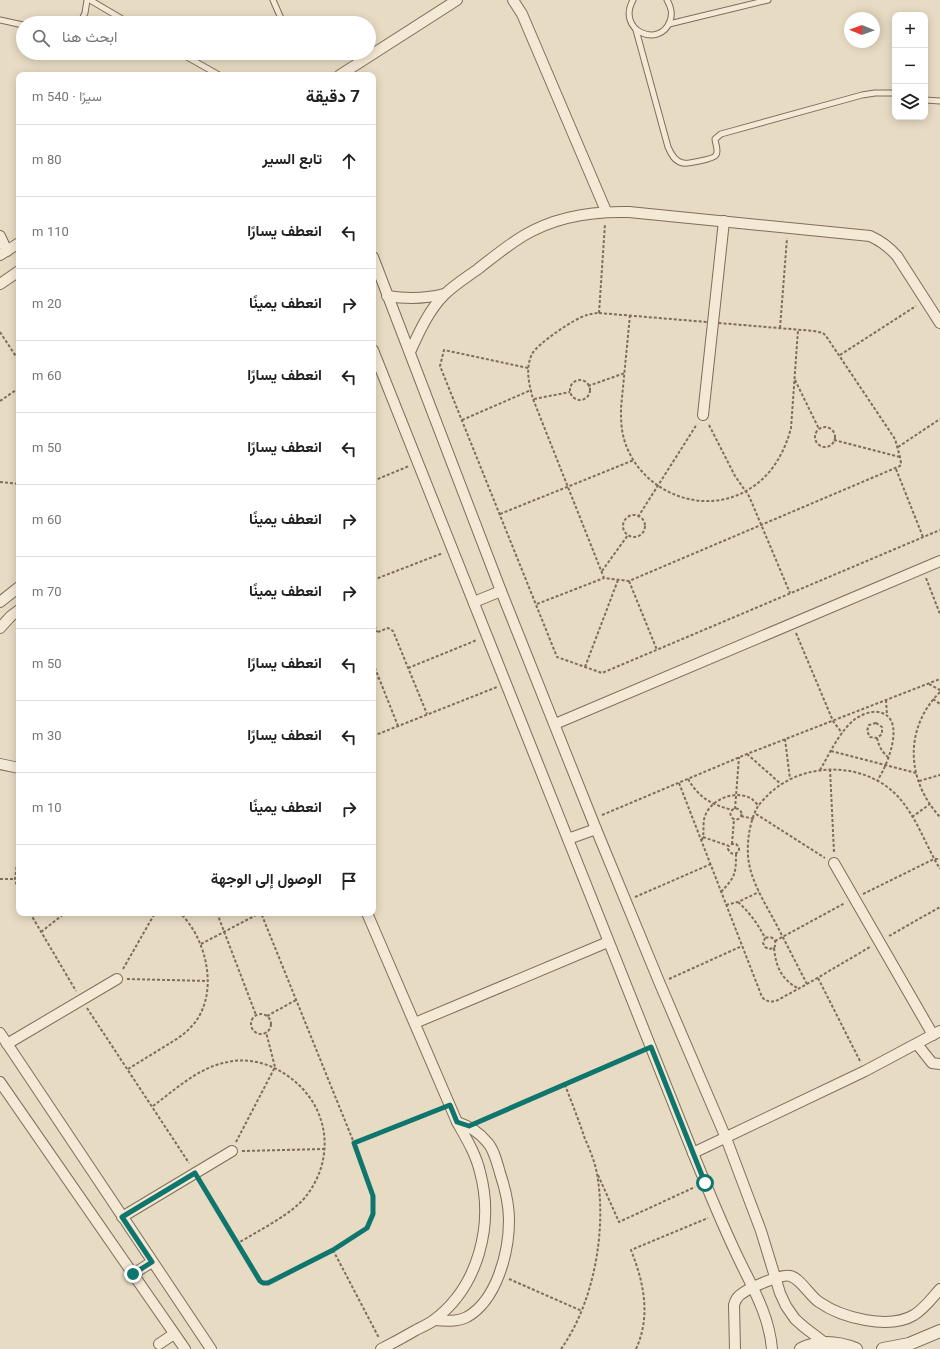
<!DOCTYPE html>
<html lang="ar">
<meta charset="utf-8">
<style>
:root{--surface:#fff;--page:#f2f2f2;--text:#202124;--muted:#757577;--line:#e0e0e0}
body{margin:0;font-family:Georgia,Vazirmatn,serif;background:var(--page);color:var(--text);direction:rtl}
.controls{position:absolute;right:12px;top:12px;display:grid;overflow:hidden;border-radius:8px;box-shadow:0 2px 10px #0003}
.controls button{width:36px;height:36px;display:grid;place-items:center;padding:0;border:0;border-bottom:1px solid var(--line);background:var(--surface);color:var(--text);font:20px sans-serif}
.compass{position:absolute;left:844px;top:12px;width:36px;height:36px;border-radius:50%;background:var(--surface);box-shadow:0 2px 10px #0003;rotate:271deg}
.stop{position:absolute;width:12px;height:12px;margin:-9px;border:3px solid #0f766e;border-radius:50%;background:#fff}
.stop.end{background:#0f766e;border-color:#fff;box-shadow:0 1px 4px #0008}
.list{margin:0;padding:0;list-style:none}
h2{display:flex;justify-content:space-between;align-items:center;height:52px;margin:0;padding:0 16px;font-size:17px}
h2 small{font-size:13px;font-weight:400;color:var(--muted)}
.list li{display:grid;grid-template-columns:26px 1fr auto;gap:12px;align-items:center;box-sizing:border-box;height:72px;padding:0 16px;border-top:1px solid var(--line)}
.list b{display:block;font-size:15px;white-space:nowrap}
.list em{font-size:13px;font-style:normal;color:var(--muted)}
.icon{flex:none;width:22px;height:22px;fill:none;stroke:currentColor;stroke-width:2;stroke-linecap:round;stroke-linejoin:round}
.map{position:relative;flex:none;width:940px;height:1349px;overflow:hidden;direction:ltr}
.search{position:absolute;background:var(--surface);box-shadow:0 2px 10px #0003;left:16px;top:16px;width:360px;height:44px;display:flex;align-items:center;gap:10px;box-sizing:border-box;padding:0 14px;border-radius:22px;color:var(--muted);font-size:15px}
.panel{position:absolute;background:var(--surface);box-shadow:0 2px 10px #0003;left:16px;top:72px;width:360px;height:844px;border-radius:8px;direction:rtl}
.map>svg:first-child{display:block}
</style>
<div class="map">
<svg width="940" height="1349" viewBox="0 0 940 1349">
<rect width="100%" height="100%" fill="#e8dbc3"/>
<g fill="none" stroke-linecap="round" stroke-linejoin="round">
<!-- service casing -->
<g stroke="#7f6d5c" stroke-width="7">
<g id="service">
<polyline points="90,0 129,23"/>
<polyline points="273,0 283,23"/>
<path d="M633 0C616 31 660 49 670 21 673 13 671 7 667 0"/>
<polyline points="0,20 23,25"/>
<polyline points="80,23 85,13 87,0"/>
<polyline points="669,24 768,0"/>
<path d="M636 30 668 147C671 154 675 162 683 163 687 164 714 159 716 155 719 150 715 143 715 139L721 134 862 95 875 93H895"/>
<polyline points="180,53 219,75"/>
<polyline points="925,100 940,101"/>
</g>
</g>
<!-- minor casing -->
<g stroke="#7f6d5c" stroke-width="12">
<g id="minor">
<polyline points="513,0 522,14 606,211"/>
<polyline points="340,75 457,0"/>
<polyline points="0,236 7,251"/>
<polyline points="0,255 19,243"/>
<polyline points="373,257 501,591 596,829 660,984 726,1138 761,1231 780,1293 786,1306 795,1319 804,1327 825,1343"/>
<polyline points="0,284 19,271"/>
<path d="M387 296C407 299 425 299 444 294"/>
<path d="M373 350 693 1153C706 1185 719 1217 734 1249 749 1282 769 1312 772 1349"/>
<path d="M410 352C419 332 429 310 444 295 454 285 467 277 478 269 493 257 507 246 523 236 554 217 592 211 629 212L870 236C881 241 889 247 897 256L940 323"/>
<polyline points="703,415 724,221"/>
<polyline points="0,602 19,587"/>
<polyline points="474,602 501,591"/>
<polyline points="0,628 11,616 19,610"/>
<polyline points="555,724 940,561"/>
<polyline points="0,764 19,768"/>
<polyline points="568,839 596,829"/>
<polyline points="834,863 933,1035"/>
<path d="M367 913 457 1122C466 1138 476 1154 480 1172 494 1224 479 1286 434 1320 429 1324 422 1327 416 1330 404 1337 393 1343 381 1349"/>
<polyline points="415,1023 608,942"/>
<polyline points="0,1033 211,1349"/>
<polyline points="7,1044 117,979"/>
<polyline points="917,1044 932,1063 940,1064"/>
<polyline points="0,1082 185,1349"/>
<polyline points="693,1153 865,1071 940,1031"/>
<polyline points="122,1217 232,1151"/>
<polyline points="133,1274 152,1262"/>
<path d="M434 1320C445 1321 457 1322 467 1317 497 1300 509 1252 509 1220 509 1204 505 1188 500 1173 497 1163 494 1149 487 1142 479 1132 469 1126 457 1122"/>
<polyline points="159,1344 174,1334"/>
<path d="M735 1349 734 1305C735 1301 736 1298 740 1295 747 1289 782 1273 790 1276 800 1278 810 1296 819 1302 842 1318 889 1330 914 1315 925 1308 932 1298 940 1289"/>
</g>
</g>
<!-- tertiary casing -->
<g stroke="#7f6d5c" stroke-width="14">
<g id="tertiary">
<path d="M801 1349C819 1340 838 1342 856 1349"/>
<polyline points="883,1349 909,1344 940,1331"/>
</g>
</g>
<!-- path -->
<g stroke="#7f6d5c" stroke-width="2" stroke-dasharray="3 2" stroke-linecap="butt">
<path d="M599 313 814 331 823 333 826 336 895 439 900 457 901 463 900 466 629 581 604 578 533 399C529 384 525 369 532 354 537 344 575 318 587 315 591 314 595 313 599 313Z"/>
<polyline points="599,313 605,224"/>
<path d="M630 315 621 408C621 417 621 426 623 435 635 488 698 518 746 491 771 477 784 454 791 428L798 330"/>
<polyline points="780,328 787,238"/>
<polyline points="0,332 19,361"/>
<polyline points="840,355 916,306"/>
<polyline points="528,368 444,350 440,366 557,657 602,673 940,530"/>
<polyline points="795,380 819,429"/>
<circle cx="580" cy="390" r="10"/>
<polyline points="588,386 625,373"/>
<polyline points="534,399 570,392"/>
<polyline points="0,401 19,388"/>
<polyline points="462,420 531,390"/>
<polyline points="709,425 735,476 749,496 790,593"/>
<circle cx="825" cy="437" r="10"/>
<polyline points="834,440 900,457"/>
<polyline points="898,447 940,419"/>
<polyline points="896,469 923,537"/>
<polyline points="373,481 409,466"/>
<polyline points="0,482 19,484"/>
<polyline points="500,514 634,460"/>
<circle cx="634" cy="526" r="11"/>
<polyline points="638,517 697,424"/>
<polyline points="602,571 628,535"/>
<polyline points="926,578 940,614"/>
<polyline points="373,580 443,553"/>
<polyline points="629,581 657,650"/>
<polyline points="537,604 604,578"/>
<polyline points="373,621 377,632"/>
<polyline points="796,633 833,721 842,733"/>
<polyline points="373,634 388,628 393,631 427,714"/>
<polyline points="373,663 398,726"/>
<polyline points="585,667 618,580"/>
<polyline points="408,668 477,640"/>
<polyline points="373,681 379,678"/>
<polyline points="929,684 940,690"/>
<path d="M940 692C904 728 906 780 940 817"/>
<polyline points="933,699 940,704"/>
<polyline points="886,700 887,715"/>
<polygon points="876,723 882,727 882,734 877,738 870,737 867,731 869,725"/>
<polyline points="373,736 497,687"/>
<path d="M877 738C879 747 882 752 889 758"/>
<polyline points="785,739 790,779"/>
<polyline points="831,751 916,773"/>
<polyline points="747,754 781,784"/>
<polyline points="830,769 834,852"/>
<path d="M820 770C830 753 839 732 855 719 861 715 870 711 878 712 908 716 887 767 877 781"/>
<path d="M688 779C700 799 711 804 732 810"/>
<polyline points="919,781 940,775"/>
<path d="M679 783 762 997C766 1002 771 1002 776 1001L807 984 870 947"/>
<circle cx="736" cy="814" r="5.5"/>
<polyline points="735,809 739,757"/>
<polyline points="756,814 825,858"/>
<polyline points="602,815 747,754 940,679"/>
<polyline points="741,816 754,819"/>
<polyline points="912,817 930,804"/>
<path d="M703 837 729 846 732 844H736L739 847V851C735 855 731 855 728 849L729 846"/>
<path d="M702 840C705 833 702 824 705 816 711 799 736 789 752 799 754 801 757 804 759 806"/>
<polyline points="732,844 734,819"/>
<polyline points="19,847 15,879 19,894"/>
<polyline points="0,879 15,879"/>
<path d="M721 892C735 877 736 874 736 854"/>
<polyline points="863,894 934,859 940,859"/>
<polyline points="635,897 711,864"/>
<path d="M738 902C750 913 758 924 765 938L763 943 765 947 769 949 774 948C778 941 773 935 765 938"/>
<polyline points="726,905 738,902 759,892"/>
<polyline points="30,913 76,991"/>
<polyline points="217,913 256,1015"/>
<polyline points="41,932 65,913"/>
<polyline points="889,936 940,907"/>
<polyline points="775,941 845,903"/>
<polyline points="201,944 260,913"/>
<path d="M774 948C776 967 781 979 799 989"/>
<polyline points="123,969 155,913"/>
<polyline points="818,978 860,1061"/>
<polyline points="127,979 207,981"/>
<polyline points="669,979 742,946"/>
<path d="M807 984C796 963 785 941 774 920 763 900 750 879 748 856 747 840 750 820 758 806 761 802 765 798 768 795 798 765 851 761 886 786 913 805 923 841 940 869"/>
<polyline points="87,1008 189,1163"/>
<circle cx="261" cy="1024" r="10"/>
<polyline points="267,1016 296,1000"/>
<path d="M128 1069C141 1061 154 1053 167 1045 175 1040 184 1035 191 1027 220 997 208 940 180 913"/>
<path d="M153 1106C176 1089 199 1067 228 1062 245 1058 265 1062 280 1071 326 1097 339 1152 307 1195 294 1213 258 1231 238 1243"/>
<polyline points="481,1121 640,1052"/>
<polyline points="236,1142 275,1067 266,1032"/>
<polyline points="354,1143 440,1109"/>
<polyline points="242,1151 325,1149"/>
<polyline points="598,1175 619,1222 695,1187"/>
<polyline points="201,1182 260,1281 263,1283 268,1283 333,1250 354,1237 367,1228 373,1214 373,1196 354,1143 261,913"/>
<polyline points="333,1250 379,1338"/>
<polyline points="509,1279 582,1311"/>
<path d="M561 1349C594 1303 607 1229 597 1174 595 1162 590 1150 585 1139 579 1121 572 1103 565 1085"/>
<path d="M636 1349C651 1316 644 1283 631 1250L708 1218"/>
</g>
<!-- service -->
<use href="#service" stroke="#f4e9d5" stroke-width="5"/>
<!-- minor -->
<use href="#minor" stroke="#f4e9d5" stroke-width="10"/>
<!-- tertiary -->
<use href="#tertiary" stroke="#f4e9d5" stroke-width="12"/>
</g>
<g fill="none" stroke-linecap="round" stroke-linejoin="round">
<!-- route -->
<polyline stroke="#0f766e" stroke-width="5" points="133,1274 152,1262 122,1217 195,1173 260,1281 263,1283 268,1283 333,1250 367,1228 373,1214 373,1196 354,1143 450,1105 457,1122 469,1126 651,1047 705,1183"/>
</g>
</svg>
<div class="controls">
<button>+</button>
<button>−</button>
<button><svg class="icon" aria-label="layers" viewBox="0 0 24 24"><path d="M12 4l9 5-9 5-9-5zM3 14l9 5 9-5"/></svg></button>
</div>
<svg class="compass" viewBox="-18 -18 36 36"><path d="M0-13l5 13h-10z" fill="#e53935"/><path d="M0 13l5-13h-10z" fill="#757577"/></svg>
<div class="stop" style="left:705px;top:1183px"></div>
<div class="stop end" style="left:133px;top:1274px"></div>
<div class="search"><svg class="icon" aria-label="search" viewBox="0 0 24 24"><circle cx="10" cy="10" r="6"/><path d="M15 15l6 6"/></svg>ابحث هنا</div>
<section class="panel">
<h2>7 دقيقة<small>سيرًا · 540 m</small></h2>
<ul class="list">
<li><svg class="icon" aria-label="ahead" viewBox="0 0 24 24"><path d="M12 20V5M6 11l6-6 6 6"/></svg><div><b>تابع السير</b></div><em>80 m</em></li>
<li><svg class="icon" aria-label="left" viewBox="0 0 24 24"><path d="M17 20v-9H6M10 6l-5 5 5 5"/></svg><div><b>انعطف يسارًا</b></div><em>110 m</em></li>
<li><svg class="icon" aria-label="right" viewBox="0 0 24 24"><path d="M7 20v-9h11M14 6l5 5-5 5"/></svg><div><b>انعطف يمينًا</b></div><em>20 m</em></li>
<li><svg class="icon" aria-label="left" viewBox="0 0 24 24"><path d="M17 20v-9H6M10 6l-5 5 5 5"/></svg><div><b>انعطف يسارًا</b></div><em>60 m</em></li>
<li><svg class="icon" aria-label="left" viewBox="0 0 24 24"><path d="M17 20v-9H6M10 6l-5 5 5 5"/></svg><div><b>انعطف يسارًا</b></div><em>50 m</em></li>
<li><svg class="icon" aria-label="right" viewBox="0 0 24 24"><path d="M7 20v-9h11M14 6l5 5-5 5"/></svg><div><b>انعطف يمينًا</b></div><em>60 m</em></li>
<li><svg class="icon" aria-label="right" viewBox="0 0 24 24"><path d="M7 20v-9h11M14 6l5 5-5 5"/></svg><div><b>انعطف يمينًا</b></div><em>70 m</em></li>
<li><svg class="icon" aria-label="left" viewBox="0 0 24 24"><path d="M17 20v-9H6M10 6l-5 5 5 5"/></svg><div><b>انعطف يسارًا</b></div><em>50 m</em></li>
<li><svg class="icon" aria-label="left" viewBox="0 0 24 24"><path d="M17 20v-9H6M10 6l-5 5 5 5"/></svg><div><b>انعطف يسارًا</b></div><em>30 m</em></li>
<li><svg class="icon" aria-label="right" viewBox="0 0 24 24"><path d="M7 20v-9h11M14 6l5 5-5 5"/></svg><div><b>انعطف يمينًا</b></div><em>10 m</em></li>
<li><svg class="icon" aria-label="arrive" viewBox="0 0 24 24"><path d="M6 21V4h12l-3 4 3 4H6"/></svg><div><b>الوصول إلى الوجهة</b></div></li>
</ul>
</section>
</div>
